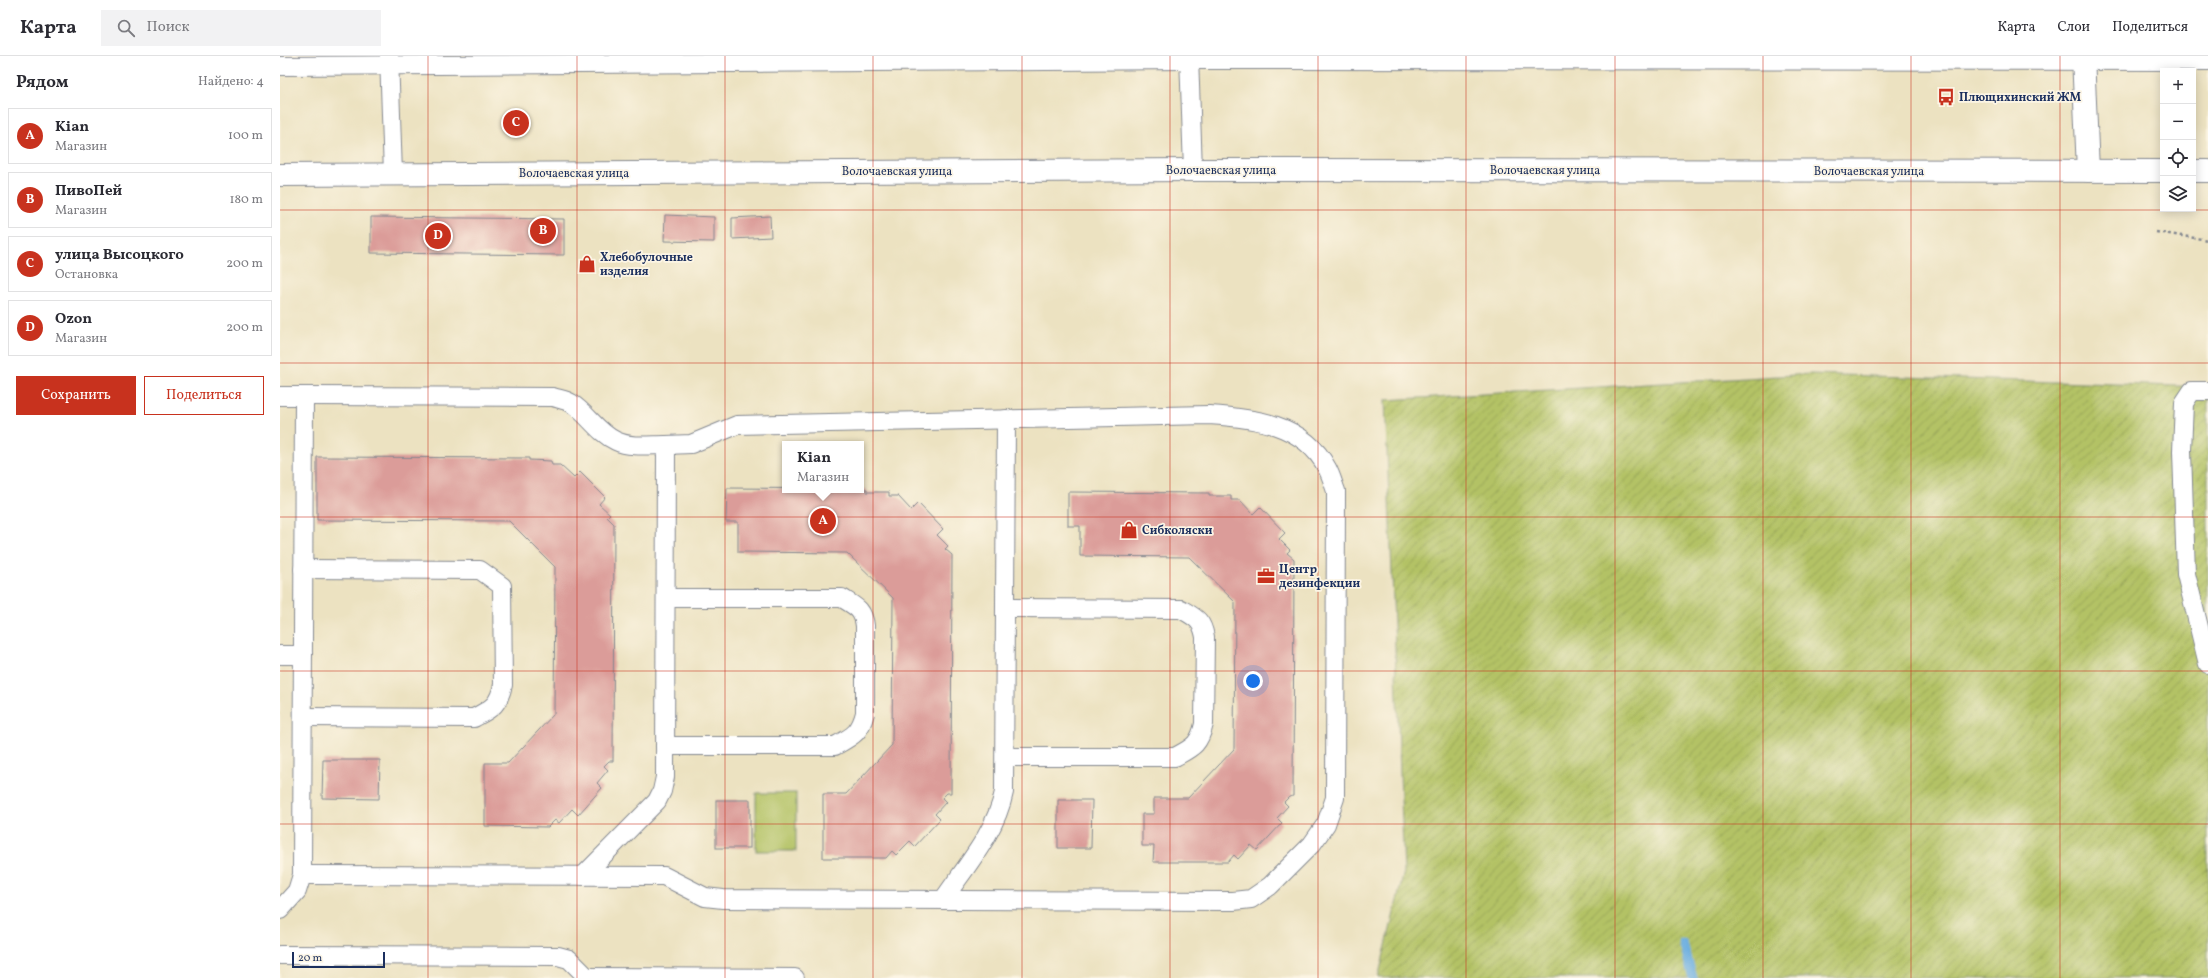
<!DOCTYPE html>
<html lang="ru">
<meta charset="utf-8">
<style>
:root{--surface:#fff;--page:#f2f2f3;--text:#2b2b33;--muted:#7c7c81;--line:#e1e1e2;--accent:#c8321e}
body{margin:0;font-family:Vollkorn,serif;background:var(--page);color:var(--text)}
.controls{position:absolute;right:12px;top:12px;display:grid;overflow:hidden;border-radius:0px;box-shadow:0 2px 10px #0003}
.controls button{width:36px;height:36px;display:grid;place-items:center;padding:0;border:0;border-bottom:1px solid var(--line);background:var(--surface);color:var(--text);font:20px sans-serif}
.scale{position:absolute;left:12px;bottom:10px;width:93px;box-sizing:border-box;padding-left:4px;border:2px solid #1b2f5e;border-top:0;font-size:11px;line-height:14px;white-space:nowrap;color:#1b2f5e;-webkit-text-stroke:3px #fcf5e5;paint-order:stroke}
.you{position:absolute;left:973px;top:625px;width:14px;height:14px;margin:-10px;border:3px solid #fff;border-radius:50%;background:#1a73e8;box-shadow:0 0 0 6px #1a73e833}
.badge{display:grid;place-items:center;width:26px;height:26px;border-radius:50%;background:var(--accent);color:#fff;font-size:13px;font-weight:700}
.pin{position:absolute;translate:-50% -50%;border:2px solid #fff;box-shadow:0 1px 4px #0006}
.popup{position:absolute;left:502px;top:385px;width:82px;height:52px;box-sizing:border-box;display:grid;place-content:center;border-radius:0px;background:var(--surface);filter:drop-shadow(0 1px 3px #0005);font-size:13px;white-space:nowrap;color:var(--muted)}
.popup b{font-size:15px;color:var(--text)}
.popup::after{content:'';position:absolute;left:50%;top:100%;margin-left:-8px;border:8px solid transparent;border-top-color:var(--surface)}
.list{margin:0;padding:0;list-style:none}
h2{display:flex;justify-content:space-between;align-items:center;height:52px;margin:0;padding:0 16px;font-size:17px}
h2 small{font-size:13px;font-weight:400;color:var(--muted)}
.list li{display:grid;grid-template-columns:26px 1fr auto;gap:12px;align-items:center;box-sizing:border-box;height:56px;margin:0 8px 8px;padding:0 8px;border:1px solid var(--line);border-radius:0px}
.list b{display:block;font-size:15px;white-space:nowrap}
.list p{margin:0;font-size:13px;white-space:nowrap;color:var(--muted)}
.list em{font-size:13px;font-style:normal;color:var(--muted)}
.actions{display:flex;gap:8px;padding:12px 16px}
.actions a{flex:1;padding:9px 0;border:1px solid var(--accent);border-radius:0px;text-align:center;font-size:14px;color:var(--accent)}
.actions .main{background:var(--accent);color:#fff}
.icon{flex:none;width:22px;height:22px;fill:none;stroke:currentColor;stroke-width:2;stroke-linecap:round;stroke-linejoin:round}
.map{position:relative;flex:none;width:1928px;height:922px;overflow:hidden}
header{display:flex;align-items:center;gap:24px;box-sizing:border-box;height:56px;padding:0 20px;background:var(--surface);border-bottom:1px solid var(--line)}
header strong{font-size:19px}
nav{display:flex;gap:22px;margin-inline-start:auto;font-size:14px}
.search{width:280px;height:36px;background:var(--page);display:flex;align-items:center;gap:10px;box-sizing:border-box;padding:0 14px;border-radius:0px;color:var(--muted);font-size:15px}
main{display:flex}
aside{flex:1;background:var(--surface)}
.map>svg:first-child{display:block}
</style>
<header>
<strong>Карта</strong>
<div class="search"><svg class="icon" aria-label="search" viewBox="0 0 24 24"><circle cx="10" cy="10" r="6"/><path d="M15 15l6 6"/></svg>Поиск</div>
<nav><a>Карта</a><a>Слои</a><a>Поделиться</a></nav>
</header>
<main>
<aside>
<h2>Рядом<small>Найдено: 4</small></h2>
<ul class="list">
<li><span class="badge">A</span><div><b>Kian</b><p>Магазин</p></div><em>100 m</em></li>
<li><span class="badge">B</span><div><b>ПивоПей</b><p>Магазин</p></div><em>180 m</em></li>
<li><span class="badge">C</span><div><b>улица Высоцкого</b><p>Остановка</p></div><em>200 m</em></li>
<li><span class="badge">D</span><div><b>Ozon</b><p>Магазин</p></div><em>200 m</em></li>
</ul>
<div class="actions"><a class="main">Сохранить</a><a>Поделиться</a></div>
</aside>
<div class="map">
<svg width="1928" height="922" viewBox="0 0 1928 922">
<defs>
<pattern id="garden-furrows" width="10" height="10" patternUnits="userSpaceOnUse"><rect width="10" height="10" fill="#b3c265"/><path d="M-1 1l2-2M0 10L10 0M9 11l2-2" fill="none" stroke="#919e56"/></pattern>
</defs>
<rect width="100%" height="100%" fill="#fcf5e5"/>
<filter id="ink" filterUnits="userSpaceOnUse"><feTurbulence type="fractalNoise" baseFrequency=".025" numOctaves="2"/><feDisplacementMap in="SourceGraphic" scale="8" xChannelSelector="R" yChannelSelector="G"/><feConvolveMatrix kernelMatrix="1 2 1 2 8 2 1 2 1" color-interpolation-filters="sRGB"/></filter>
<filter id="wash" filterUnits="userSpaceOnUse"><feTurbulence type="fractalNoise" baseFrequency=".012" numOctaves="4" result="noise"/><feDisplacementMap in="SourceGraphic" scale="16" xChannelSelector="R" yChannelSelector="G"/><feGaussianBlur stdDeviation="0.9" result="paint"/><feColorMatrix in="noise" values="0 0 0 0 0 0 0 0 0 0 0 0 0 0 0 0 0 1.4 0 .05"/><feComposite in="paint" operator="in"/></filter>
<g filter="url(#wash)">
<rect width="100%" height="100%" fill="#ece2c1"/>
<!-- park -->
<rect fill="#b3c265" stroke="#677862" x="476" y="737" width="40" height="58"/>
<!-- garden -->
<polygon fill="url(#garden-furrows)" stroke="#677862" points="1531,318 1928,331 1928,922 1098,922 1124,816 1105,344"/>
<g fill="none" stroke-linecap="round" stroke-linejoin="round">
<!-- stream -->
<polyline stroke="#6baee0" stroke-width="9" points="1403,887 1413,922"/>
</g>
<g id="blocks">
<!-- building -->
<g fill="#db9c99">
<polygon points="385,159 434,161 434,186 384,185"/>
<polygon points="490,160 491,181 452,183 452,162"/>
<polygon points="91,161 284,163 284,199 91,197"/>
<polygon points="37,401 249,402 249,404 271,405 272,409 280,409 294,422 300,416 325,441 319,448 330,458 327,461 334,468 333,705 329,705 324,710 328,714 317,727 322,732 298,759 292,753 279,767 275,764 268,771 205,770 205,707 228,707 274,658 275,511 229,465 37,464"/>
<polygon points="447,432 587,433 587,436 609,436 609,440 618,440 631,454 638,447 663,473 657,479 668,490 665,493 672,499 671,737 667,737 662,742 666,746 655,758 660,763 635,790 630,785 616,799 612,795 606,802 543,802 543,738 566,738 612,689 613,542 567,497 458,496 458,466 446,466"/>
<polygon points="788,436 929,437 929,440 951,440 951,444 960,444 973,458 980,451 1005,477 999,483 1010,494 1007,497 1014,503 1013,740 1009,741 1004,746 1008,750 997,762 1002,767 977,794 971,789 958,803 954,799 948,806 873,806 874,790 862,790 862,758 874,758 874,742 908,742 954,693 955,546 909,501 800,500 800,470 788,470"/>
<polygon points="43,704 100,704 99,743 42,742"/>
<rect x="436" y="744" width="34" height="48"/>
<polygon points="778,744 812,744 811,792 778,792"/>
</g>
</g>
</g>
<g filter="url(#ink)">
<use href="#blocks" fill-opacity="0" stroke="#848890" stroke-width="1"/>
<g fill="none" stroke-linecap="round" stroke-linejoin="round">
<!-- lane casing -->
<g stroke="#848890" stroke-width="20">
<g id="lane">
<polyline points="109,0 113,118"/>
<polyline points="909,0 913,114"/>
<polyline points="0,10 909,4 1928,5"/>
<polyline points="1928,335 1912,335 1904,347 1902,395 1906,518 1928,608"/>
<polyline points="0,340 24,340 22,819 17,835 0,854"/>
<path d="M24 340 273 341C279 343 286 344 291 347 307 357 318 377 336 385 351 392 370 389 386 389L385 721 382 735 377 745 303 820"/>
<polyline points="0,599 23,599"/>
<path d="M23 661 194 662C212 652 218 650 223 629L222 530 200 514 23 513"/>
<path d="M385 690H555C573 680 580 677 585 657V570C583 553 576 551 562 542H386"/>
<path d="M725 701H895C913 691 919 689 924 668L925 581C922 564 916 562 901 553L725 552"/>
<path d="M22 819 384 820 425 841 443 843 953 845 971 843 990 830 1032 788 1046 768 1055 742 1056 435C1053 427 1051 419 1047 412 1024 367 973 362 929 359L457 369 411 388 386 389"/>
<path d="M663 844C686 810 716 776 724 736L726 363"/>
<polyline points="0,899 278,900 289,903 308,922"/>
<polyline points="308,921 515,922"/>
</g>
</g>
<!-- street casing -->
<g stroke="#848890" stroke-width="24">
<polyline id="street" points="1803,0 1808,115"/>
</g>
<!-- secondary casing -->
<g stroke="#848890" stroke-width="24">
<g id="secondary">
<polyline points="1913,115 1928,115"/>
<polyline points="0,119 913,114 1883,115"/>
</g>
</g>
<!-- path -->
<polyline stroke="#848890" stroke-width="2.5" stroke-dasharray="3 3" stroke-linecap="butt" points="1876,176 1928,184"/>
<!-- lane -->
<use href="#lane" stroke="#fff" stroke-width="18"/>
<!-- street -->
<use href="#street" stroke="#fff" stroke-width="22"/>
<!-- secondary -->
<use href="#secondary" stroke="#fff" stroke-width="22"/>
</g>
</g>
<!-- grid -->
<path fill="none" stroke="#c8321e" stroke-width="1" stroke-opacity="0.55" d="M148 0V922M297 0V922M445 0V922M593 0V922M742 0V922M890 0V922M1038 0V922M1186 0V922M1335 0V922M1483 0V922M1631 0V922M1780 0V922M0 154H1928M0 307H1928M0 461H1928M0 615H1928M0 768H1928"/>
<!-- icons -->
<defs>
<g id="bus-bare" transform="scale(1.38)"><path d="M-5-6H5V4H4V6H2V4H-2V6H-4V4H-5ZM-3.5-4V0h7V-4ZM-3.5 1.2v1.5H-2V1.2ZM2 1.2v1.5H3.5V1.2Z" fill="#c8321e" stroke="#fcf5e5" stroke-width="2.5" paint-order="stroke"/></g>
<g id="shop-bare" transform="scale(1.38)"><path d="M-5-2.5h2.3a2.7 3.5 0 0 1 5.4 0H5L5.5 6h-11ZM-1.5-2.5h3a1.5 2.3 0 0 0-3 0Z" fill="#c8321e" stroke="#fcf5e5" stroke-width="2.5" paint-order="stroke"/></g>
<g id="office-bare" transform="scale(1.38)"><path d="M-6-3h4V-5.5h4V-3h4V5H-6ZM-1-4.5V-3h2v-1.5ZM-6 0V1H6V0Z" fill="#c8321e" stroke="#fcf5e5" stroke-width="2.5" paint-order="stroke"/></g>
</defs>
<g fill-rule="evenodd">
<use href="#bus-bare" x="1666" y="41"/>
<use href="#shop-bare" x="307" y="208"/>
<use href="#shop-bare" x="849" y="474"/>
<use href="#office-bare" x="986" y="520"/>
</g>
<g text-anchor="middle" stroke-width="3.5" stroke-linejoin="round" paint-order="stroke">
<!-- poi labels -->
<g font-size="12" font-weight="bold" fill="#1b2f5e" stroke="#fcf5e5" text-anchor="start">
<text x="1679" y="45">Плющихинский ЖМ</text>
<text x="320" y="205">Хлебобулочные<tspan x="320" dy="14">изделия</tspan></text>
<text x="862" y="478">Сибколяски</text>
<text x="999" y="517">Центр<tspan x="999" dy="14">дезинфекции</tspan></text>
</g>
<!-- street labels -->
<g font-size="12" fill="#1b2f5e" stroke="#fcf5e5">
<text x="941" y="118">Волочаевская улица</text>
<text x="1265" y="118">Волочаевская улица</text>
<text x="617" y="119">Волочаевская улица</text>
<text x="1589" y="119">Волочаевская улица</text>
<text x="294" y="121">Волочаевская улица</text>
</g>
</g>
</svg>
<div class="controls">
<button>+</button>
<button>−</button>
<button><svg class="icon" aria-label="locate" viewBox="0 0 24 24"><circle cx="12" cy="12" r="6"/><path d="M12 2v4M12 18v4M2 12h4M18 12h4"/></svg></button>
<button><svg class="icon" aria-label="layers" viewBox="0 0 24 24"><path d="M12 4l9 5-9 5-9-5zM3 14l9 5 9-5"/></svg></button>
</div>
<div class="scale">20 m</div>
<div class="you"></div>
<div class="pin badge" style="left:543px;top:465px">A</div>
<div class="popup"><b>Kian</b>Магазин</div>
<div class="pin badge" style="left:263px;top:175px">B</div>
<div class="pin badge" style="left:236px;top:67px">C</div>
<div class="pin badge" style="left:158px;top:180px">D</div>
</div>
</main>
